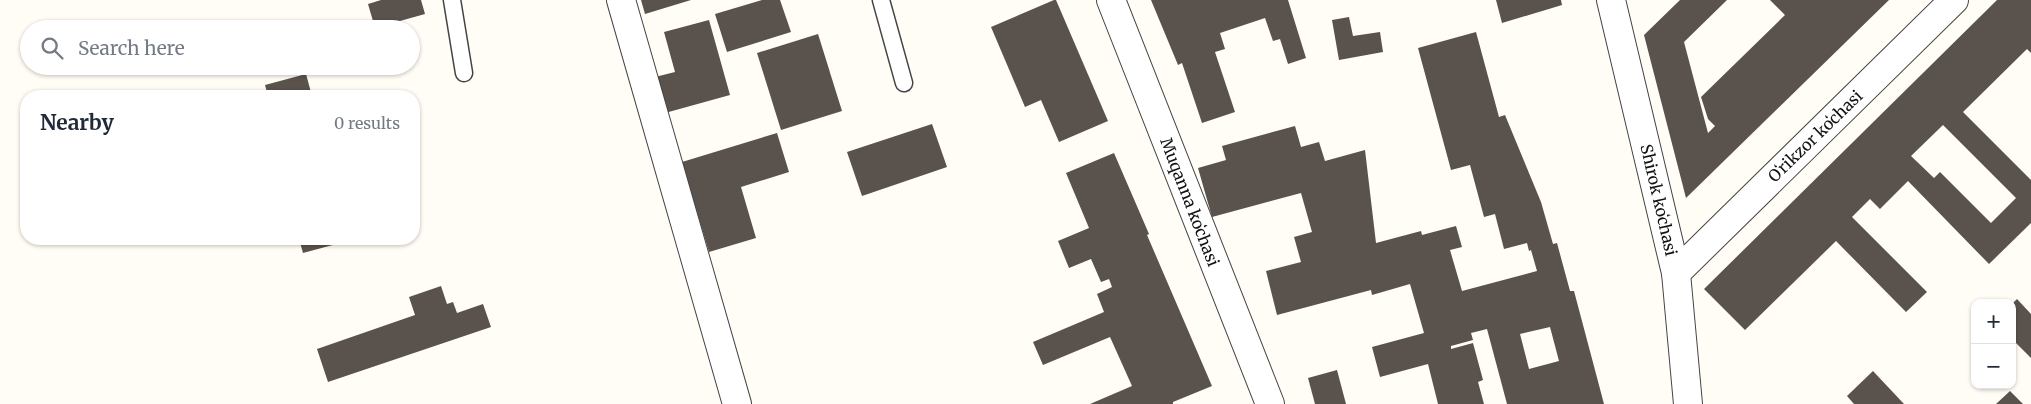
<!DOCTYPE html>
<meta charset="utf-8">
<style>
:root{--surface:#fff;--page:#f6f6f7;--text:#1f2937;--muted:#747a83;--line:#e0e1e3}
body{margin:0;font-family:Merriweather,serif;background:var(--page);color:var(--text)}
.controls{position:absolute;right:15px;bottom:15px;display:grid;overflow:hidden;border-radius:10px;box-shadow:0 1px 4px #0004}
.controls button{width:45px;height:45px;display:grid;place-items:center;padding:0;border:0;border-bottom:1px solid var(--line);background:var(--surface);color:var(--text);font:25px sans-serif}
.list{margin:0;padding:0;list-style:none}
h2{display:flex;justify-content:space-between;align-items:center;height:65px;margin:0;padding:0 20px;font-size:21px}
h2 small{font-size:16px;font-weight:400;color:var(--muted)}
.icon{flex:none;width:28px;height:28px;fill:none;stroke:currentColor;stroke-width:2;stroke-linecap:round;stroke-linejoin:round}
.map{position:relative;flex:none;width:2031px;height:404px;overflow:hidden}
.search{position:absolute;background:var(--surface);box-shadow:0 1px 4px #0004;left:20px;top:20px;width:400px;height:55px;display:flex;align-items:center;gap:12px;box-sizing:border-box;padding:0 18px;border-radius:28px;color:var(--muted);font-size:19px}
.panel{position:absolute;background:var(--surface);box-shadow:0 1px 4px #0004;left:20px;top:90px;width:400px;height:155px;border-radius:20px}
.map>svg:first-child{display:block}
</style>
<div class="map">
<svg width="2031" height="404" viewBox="0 0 2031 404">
<rect width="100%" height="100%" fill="#fffdf5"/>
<!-- building -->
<g fill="#5a524d" fill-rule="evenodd">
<polygon points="381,0 421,0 425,14 375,28 368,4"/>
<polygon points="641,0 691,0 645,14"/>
<polygon points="762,0 780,0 791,32 727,52 715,14"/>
<polygon points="1054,0 1056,0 1108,121 1059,142 1041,100 1025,107 991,27"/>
<polygon points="1151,0 1288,0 1306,58 1288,64 1280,39 1273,41 1265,18 1220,33 1225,49 1215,52 1235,112 1202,123 1182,63 1178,65"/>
<polygon points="1496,0 1561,0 1562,5 1502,23"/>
<polygon points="1680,0 1727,0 1684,42 1708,133 1715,126 1708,119 1701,97 1785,15 1770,0 1889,0 1686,198 1644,35"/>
<path d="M1997 0H2031V53L2027 49 1963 112 2031 180V223L1989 264 1908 181 1880 209 1870 199 1852 217 1927 292 1906 312 1836 241 1745 330 1704 289ZM1943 125 2016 198 1991 223 1940 172 1934 178 1911 156Z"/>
<polygon points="1349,17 1353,36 1380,32 1383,52 1339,60 1332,20"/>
<polygon points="709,20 730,95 665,113 655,77 675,72 664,32"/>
<path d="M1476 32 1499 117 1505 115 1541 202 1553 244 1557 243 1570 291H1574L1604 404H1507L1487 329 1471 333 1473 340 1451 346V349L1473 343 1483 380 1478 382 1484 404H1438L1428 364 1380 377 1372 347 1424 333 1410 284 1372 295 1371 290 1277 315 1266 271 1301 262 1294 237 1312 232 1301 193 1212 217 1198 168 1226 160 1222 146 1295 126 1301 147 1319 142 1325 161 1365 150 1376 243 1421 231 1422 235 1456 226 1462 247 1450 250 1462 291 1537 271 1531 250 1529 251 1527 243 1504 249 1495 214 1484 217 1470 165 1451 170 1418 48ZM1550 327 1559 361 1529 369 1520 334Z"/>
<polygon points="818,34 842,111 781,130 757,53"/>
<polygon points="306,74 312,96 268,96 265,85"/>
<polygon points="932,124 947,167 862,196 847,152"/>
<polygon points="777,133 789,172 741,187 756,238 709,252 682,162"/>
<polygon points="1114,153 1149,234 1147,235 1212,386 1173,402 1173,404 1090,404 1132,386 1110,337 1043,365 1033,342 1104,312 1097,294 1112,287 1109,279 1101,282 1091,259 1069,268 1058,241 1089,228 1066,173"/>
<polygon points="299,239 355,239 303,253"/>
<polygon points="441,286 447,304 453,302 457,313 483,304 491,327 328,382 317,349 415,315 409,297"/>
<polygon points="2017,299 2031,314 2031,358 2012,339 2012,304"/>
<polygon points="1337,370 1346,404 1315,404 1308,378"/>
<polygon points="1873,371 1904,404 1854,404 1847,396"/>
<polygon points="2010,391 2023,404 1996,404"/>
</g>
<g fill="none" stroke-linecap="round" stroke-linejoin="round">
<!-- service casing -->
<g stroke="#444" stroke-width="19">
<g id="service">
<polyline points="452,0 464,73"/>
<polyline points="881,0 904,83"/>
</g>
</g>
<!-- minor casing -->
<g stroke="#444" stroke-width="30">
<g id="minor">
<polyline points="621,0 737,404"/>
<polyline points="1111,0 1270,404"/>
<polyline points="1611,0 1676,273 1688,404"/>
<polyline points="1676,273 1954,0"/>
</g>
</g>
<!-- service -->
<use href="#service" stroke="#fff" stroke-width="16"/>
<!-- minor -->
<use href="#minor" stroke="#fff" stroke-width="28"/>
</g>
<g text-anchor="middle" stroke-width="5" stroke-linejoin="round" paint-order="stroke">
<!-- street labels -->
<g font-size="16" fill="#111" stroke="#fff">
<text transform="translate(1815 136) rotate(-44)" y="6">Oʻrikzor koʻchasi</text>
<text transform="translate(1659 200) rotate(77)" y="6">Shirok koʻchasi</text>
<text transform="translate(1190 202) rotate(69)" y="6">Muqanna koʻchasi</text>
</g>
</g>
</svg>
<div class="controls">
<button>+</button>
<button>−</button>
</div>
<div class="search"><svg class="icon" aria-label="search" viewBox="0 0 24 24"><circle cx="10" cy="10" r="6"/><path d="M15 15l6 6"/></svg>Search here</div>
<section class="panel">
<h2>Nearby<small>0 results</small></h2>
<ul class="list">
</ul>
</section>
</div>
